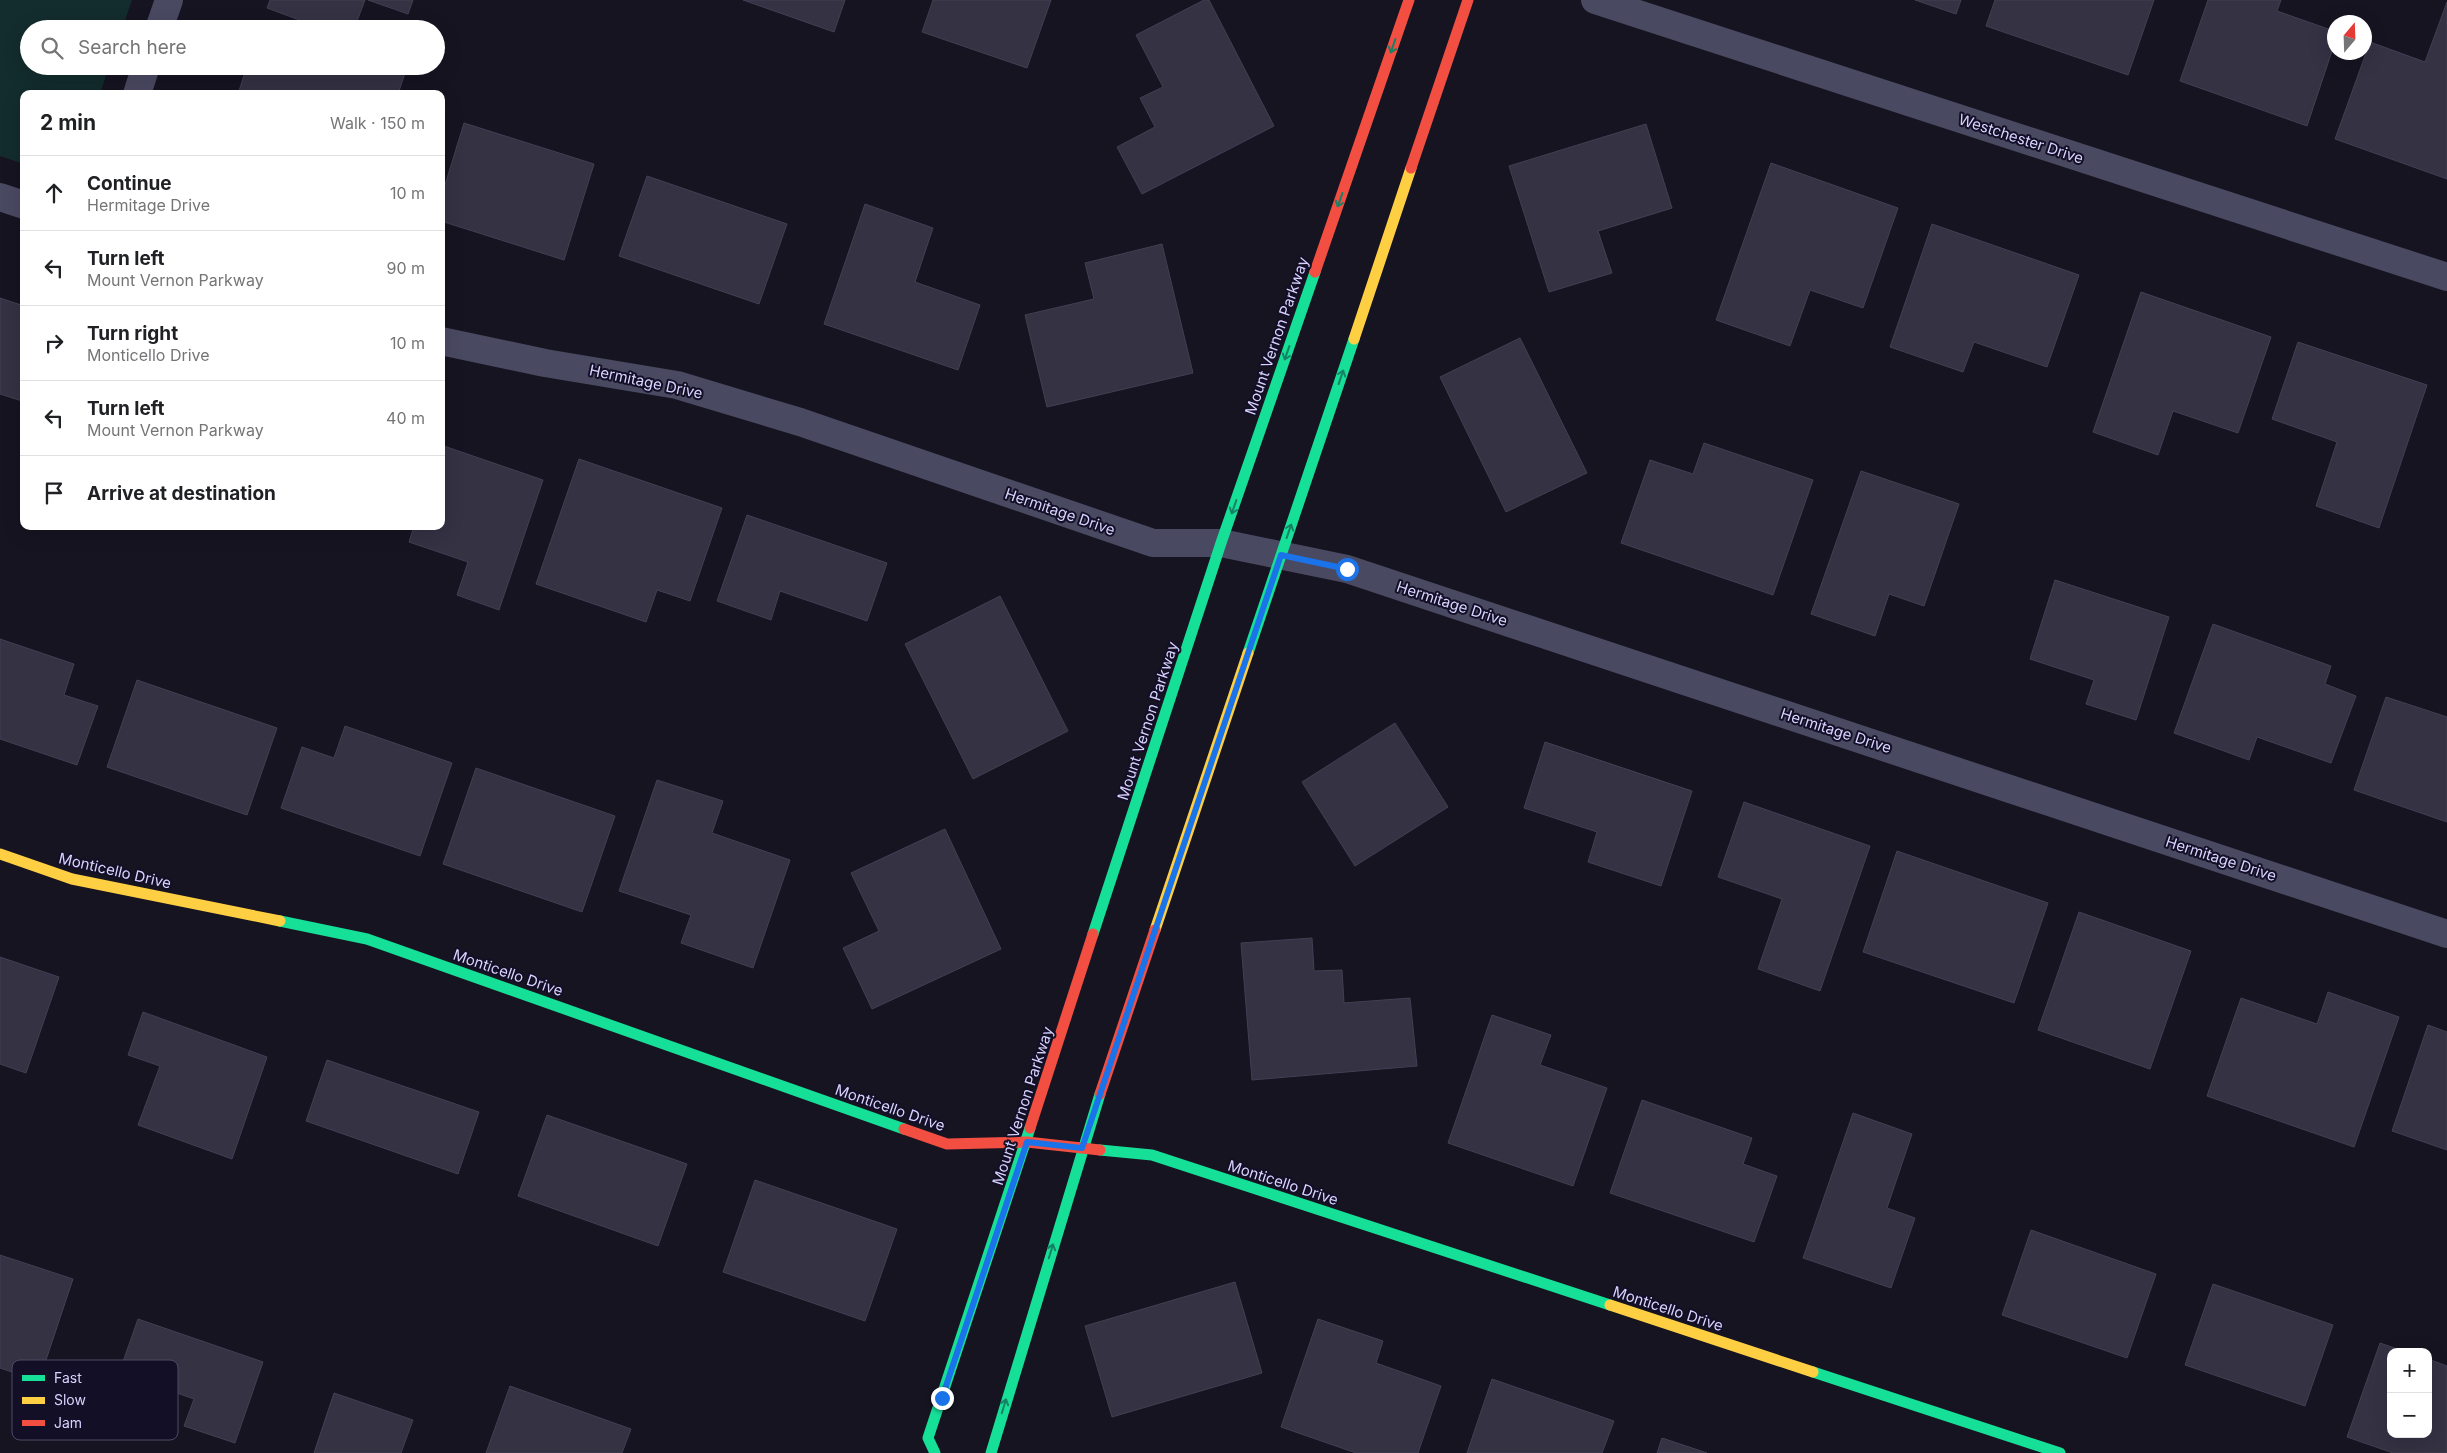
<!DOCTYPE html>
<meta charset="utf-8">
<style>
:root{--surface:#fff;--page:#f6f6f6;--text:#202124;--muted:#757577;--line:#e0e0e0}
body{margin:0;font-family:Inter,sans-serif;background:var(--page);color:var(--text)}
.controls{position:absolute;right:15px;bottom:15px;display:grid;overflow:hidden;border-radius:10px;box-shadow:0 5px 20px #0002}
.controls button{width:45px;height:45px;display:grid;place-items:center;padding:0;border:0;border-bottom:1px solid var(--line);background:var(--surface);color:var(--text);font:25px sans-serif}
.compass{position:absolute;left:2327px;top:15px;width:45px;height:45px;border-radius:50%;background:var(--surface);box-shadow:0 5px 20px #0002;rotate:19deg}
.stop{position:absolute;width:15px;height:15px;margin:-11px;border:4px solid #1a73e8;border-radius:50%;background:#fff}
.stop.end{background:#1a73e8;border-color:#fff;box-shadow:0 1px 5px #0008}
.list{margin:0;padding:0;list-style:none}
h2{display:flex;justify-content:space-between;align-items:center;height:65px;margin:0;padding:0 20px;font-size:21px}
h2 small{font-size:16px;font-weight:400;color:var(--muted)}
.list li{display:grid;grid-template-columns:32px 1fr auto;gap:15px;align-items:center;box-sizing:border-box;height:75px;padding:0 20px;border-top:1px solid var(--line)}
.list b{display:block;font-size:19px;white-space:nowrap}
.list p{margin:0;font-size:16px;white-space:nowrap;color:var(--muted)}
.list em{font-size:16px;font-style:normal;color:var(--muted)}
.icon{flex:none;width:28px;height:28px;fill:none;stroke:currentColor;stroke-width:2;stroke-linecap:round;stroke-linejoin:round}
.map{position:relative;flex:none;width:2447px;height:1453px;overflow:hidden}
.search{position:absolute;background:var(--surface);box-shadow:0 5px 20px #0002;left:20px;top:20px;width:425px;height:55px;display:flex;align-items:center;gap:12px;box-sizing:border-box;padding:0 18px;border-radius:28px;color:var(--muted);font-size:19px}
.panel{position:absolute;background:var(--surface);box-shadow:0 5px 20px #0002;left:20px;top:90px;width:425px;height:440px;border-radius:10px}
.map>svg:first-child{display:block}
</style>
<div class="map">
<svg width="2447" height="1453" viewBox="0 0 2447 1453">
<rect width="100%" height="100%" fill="#161421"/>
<!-- green -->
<polygon fill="#132c2d" points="0,0 132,0 122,29 29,29 29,66 109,66 100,94 24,94 24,164 0,156"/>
<!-- building -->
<g fill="#343243" stroke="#433f54">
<polygon points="270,0 365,0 354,29 324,29 267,8"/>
<polygon points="368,0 413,0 408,14"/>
<polygon points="743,0 845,0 834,32"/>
<polygon points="933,0 1051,0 1027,68 922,32"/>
<polygon points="1204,0 1209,0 1274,126 1142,194 1117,147 1155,127 1140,98 1163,87 1136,35"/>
<polygon points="1915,0 1961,0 1956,14"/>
<polygon points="1995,0 2154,0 2128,75 1986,26"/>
<polygon points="2208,0 2281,0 2277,11 2334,31 2334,45 2307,126 2180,81"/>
<polygon points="2447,2 2447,179 2335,139 2370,42 2425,62"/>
<polygon points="247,66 383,66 405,73 398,94 238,94"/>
<polygon points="464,123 594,164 564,260 441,221 441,198"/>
<polygon points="1646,124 1672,208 1598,231 1612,273 1549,292 1509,166"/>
<polygon points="1771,163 1898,208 1863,308 1810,290 1790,346 1716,320"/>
<polygon points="647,176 787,224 759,304 619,256"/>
<polygon points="865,204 933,228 915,282 980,305 958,370 824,324"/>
<polygon points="1932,224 2079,275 2047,367 1974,342 1963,372 1890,347"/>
<polygon points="1162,244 1193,373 1047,407 1025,315 1094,299 1085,263"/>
<polygon points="2141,292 2271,337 2238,433 2173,411 2158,455 2093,432"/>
<polygon points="0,298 24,306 24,395 22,401 0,394"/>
<polygon points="1520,338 1587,473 1506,512 1440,377"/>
<polygon points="2298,342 2427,385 2379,528 2316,506 2337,442 2272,419"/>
<polygon points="1704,443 1813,480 1773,595 1621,543 1650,460 1693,474"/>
<polygon points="441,445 543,480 499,610 457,595 468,562 409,542 414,526 441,526"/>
<polygon points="579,459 722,508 690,601 657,590 646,622 536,584"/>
<polygon points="1861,471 1959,504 1924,606 1889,594 1875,636 1811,614"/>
<polygon points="747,515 887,563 867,621 780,591 771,620 717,601"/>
<polygon points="2055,580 2169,617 2136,720 2086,704 2094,680 2030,659"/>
<polygon points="1000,596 1068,731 973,779 905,644"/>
<polygon points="2213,624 2331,666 2325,684 2356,696 2331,763 2257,737 2249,760 2174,733"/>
<polygon points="0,639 74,664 64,695 98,706 77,765 0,739"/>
<polygon points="137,680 277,728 247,815 107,767"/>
<polygon points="2386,697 2447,717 2447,822 2354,790"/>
<polygon points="1395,723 1448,807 1355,866 1302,782"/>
<polygon points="345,726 452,763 420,856 281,808 302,747 334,758"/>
<polygon points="1545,742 1692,791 1661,886 1588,862 1597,832 1524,808"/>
<polygon points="476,768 615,816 582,912 443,864"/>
<polygon points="657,780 723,801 712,833 790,860 753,968 681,943 691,915 619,891"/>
<polygon points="1744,802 1870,846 1820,991 1758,969 1782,899 1718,877"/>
<polygon points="945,829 1001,949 872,1009 843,948 879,931 851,873"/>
<polygon points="1897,851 2048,903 2014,1003 1863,952"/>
<polygon points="2079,912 2191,951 2150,1069 2038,1030"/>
<polygon points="1312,938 1314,971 1342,970 1344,1003 1410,998 1417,1066 1252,1080 1241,943"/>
<polygon points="0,957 59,977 26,1073 0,1064"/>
<polygon points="2328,992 2399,1017 2354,1147 2207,1096 2241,998 2317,1024"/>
<polygon points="143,1012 267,1057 232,1159 138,1125 160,1066 128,1055"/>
<polygon points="1492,1015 1551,1035 1540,1065 1607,1088 1573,1186 1448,1143"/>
<polygon points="2428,1025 2447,1032 2447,1150 2392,1131"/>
<polygon points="327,1060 479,1112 458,1174 306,1121"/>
<polygon points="1642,1100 1752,1138 1743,1164 1777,1176 1754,1242 1610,1193"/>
<polygon points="1853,1113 1912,1134 1887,1208 1915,1218 1891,1288 1803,1258"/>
<polygon points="547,1115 687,1164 658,1246 518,1196"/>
<polygon points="755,1180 897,1229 865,1321 723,1272"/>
<polygon points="2031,1230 2156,1274 2127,1358 2002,1315"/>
<polygon points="0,1255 73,1279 39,1381 0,1368"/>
<polygon points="1235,1282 1262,1373 1112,1417 1085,1326"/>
<polygon points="2213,1284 2333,1325 2305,1406 2185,1365"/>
<polygon points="138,1319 263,1362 235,1443 184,1426 194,1399 119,1373"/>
<polygon points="1318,1319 1383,1341 1376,1363 1441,1386 1418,1453 1356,1453 1281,1427"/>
<polygon points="2380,1343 2406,1352 2391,1352 2391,1434 2428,1434 2428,1359 2447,1366 2447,1453 2393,1453 2347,1437"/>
<polygon points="1492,1379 1614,1421 1602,1453 1467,1453"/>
<polygon points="510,1386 631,1429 622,1453 486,1453"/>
<polygon points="334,1393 413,1420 401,1453 314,1453"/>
<polygon points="1662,1438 1707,1453 1657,1453"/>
</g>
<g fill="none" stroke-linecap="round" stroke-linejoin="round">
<!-- street -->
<g stroke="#4a4962" stroke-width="28">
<polyline points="1595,0 2447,277"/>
<polyline points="159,29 169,0"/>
<polyline points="137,94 146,66"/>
<polyline points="0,197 24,205"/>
<polyline points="441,341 545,363 677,385 800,422 1153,543 1221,543 1347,569 2447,934"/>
</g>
<!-- fast -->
<g stroke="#16e098" stroke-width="11">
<polyline points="1248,653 1354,339"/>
<polyline points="280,921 367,939 904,1129"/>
<polyline points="1093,934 1221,543 1315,272"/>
<polyline points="1100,1150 1152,1155 1610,1305"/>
<polyline points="1813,1372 2060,1453"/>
<polyline points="935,1453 928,1438 1030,1128"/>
<polyline points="991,1453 1100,1094"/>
</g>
<!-- slow -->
<g stroke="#ffcf43" stroke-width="11">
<polyline points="1354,339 1411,168"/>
<polyline points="0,854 72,879 280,921"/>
<polyline points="1155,930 1248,653"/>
<polyline points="1610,1305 1813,1372"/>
</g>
<!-- jam -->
<g stroke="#f24e42" stroke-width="11">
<polyline points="1411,168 1468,0"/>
<polyline points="1315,272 1409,0"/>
<polyline points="1100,1094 1155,930"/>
<polyline points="1030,1128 1093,934"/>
<polyline points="904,1129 947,1144 1027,1142 1100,1150"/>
</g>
</g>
<!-- one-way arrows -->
<defs><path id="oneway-shaft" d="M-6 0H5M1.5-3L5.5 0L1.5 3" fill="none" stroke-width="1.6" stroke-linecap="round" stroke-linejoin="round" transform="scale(1.25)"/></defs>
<g stroke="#158265">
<use href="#oneway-shaft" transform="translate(1393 46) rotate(109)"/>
<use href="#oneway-shaft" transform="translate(1340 200) rotate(109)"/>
<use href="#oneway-shaft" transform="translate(1287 353) rotate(109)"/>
<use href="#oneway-shaft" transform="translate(1341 377) rotate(-71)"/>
<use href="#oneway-shaft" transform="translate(1234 507) rotate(109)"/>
<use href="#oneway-shaft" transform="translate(1289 531) rotate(-71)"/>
<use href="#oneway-shaft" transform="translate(1051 1251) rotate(-73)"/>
<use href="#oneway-shaft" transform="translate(1004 1406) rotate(-73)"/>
</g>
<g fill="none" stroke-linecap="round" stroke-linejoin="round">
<!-- route -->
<polyline stroke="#1a73e8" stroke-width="6" points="942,1398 1027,1142 1082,1148 1281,555 1347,569"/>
</g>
<g text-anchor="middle" stroke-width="4" stroke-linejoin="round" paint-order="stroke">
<!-- street labels -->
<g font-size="15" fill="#d9d4ff" stroke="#130f26">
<text transform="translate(2021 139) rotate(18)" y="5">Westchester Drive</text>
<text transform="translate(1277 336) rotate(-71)" y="5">Mount Vernon Parkway</text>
<text transform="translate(646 382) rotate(12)" y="5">Hermitage Drive</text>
<text transform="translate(1060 512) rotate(19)" y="5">Hermitage Drive</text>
<text transform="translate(1452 604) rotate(18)" y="5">Hermitage Drive</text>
<text transform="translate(1148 721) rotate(-72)" y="5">Mount Vernon Parkway</text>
<text transform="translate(1836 731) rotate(18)" y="5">Hermitage Drive</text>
<text transform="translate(2221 859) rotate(18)" y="5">Hermitage Drive</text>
<text transform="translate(115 871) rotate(13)" y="5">Monticello Drive</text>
<text transform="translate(508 973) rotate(19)" y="5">Monticello Drive</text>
<text transform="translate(1023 1106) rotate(-72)" y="5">Mount Vernon Parkway</text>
<text transform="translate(890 1108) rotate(19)" y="5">Monticello Drive</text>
<text transform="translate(1283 1183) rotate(18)" y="5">Monticello Drive</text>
<text transform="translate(1668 1309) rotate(18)" y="5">Monticello Drive</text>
</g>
</g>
<!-- legend -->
<rect x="12" y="1360" width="166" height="80" rx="8" fill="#130f26" stroke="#4e4a67" stroke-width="1"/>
<rect x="22" y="1375" width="23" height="6" fill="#16e098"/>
<rect x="22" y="1397" width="23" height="7" fill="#ffcf43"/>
<rect x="22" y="1420" width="23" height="6" fill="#f24e42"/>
<g font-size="14" fill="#d9d4ff">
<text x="54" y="1383">Fast</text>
<text x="54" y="1405">Slow</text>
<text x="54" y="1428">Jam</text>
</g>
</svg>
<div class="controls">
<button>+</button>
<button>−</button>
</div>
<svg class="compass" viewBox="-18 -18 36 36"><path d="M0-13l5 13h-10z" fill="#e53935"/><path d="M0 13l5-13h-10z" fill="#757577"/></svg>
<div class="stop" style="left:1347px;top:569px"></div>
<div class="stop end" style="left:942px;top:1398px"></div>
<div class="search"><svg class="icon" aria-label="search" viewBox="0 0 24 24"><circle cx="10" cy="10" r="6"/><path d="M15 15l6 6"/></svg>Search here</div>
<section class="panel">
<h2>2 min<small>Walk · 150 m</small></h2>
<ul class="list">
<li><svg class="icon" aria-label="ahead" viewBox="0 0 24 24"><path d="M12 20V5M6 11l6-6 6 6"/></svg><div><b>Continue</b><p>Hermitage Drive</p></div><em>10 m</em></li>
<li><svg class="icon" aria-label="left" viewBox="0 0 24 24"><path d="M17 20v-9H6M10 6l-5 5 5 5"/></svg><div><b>Turn left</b><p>Mount Vernon Parkway</p></div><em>90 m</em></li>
<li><svg class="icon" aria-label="right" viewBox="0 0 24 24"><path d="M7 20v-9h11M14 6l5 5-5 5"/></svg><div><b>Turn right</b><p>Monticello Drive</p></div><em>10 m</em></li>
<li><svg class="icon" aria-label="left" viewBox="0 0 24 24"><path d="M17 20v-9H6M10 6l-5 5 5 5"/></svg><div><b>Turn left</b><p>Mount Vernon Parkway</p></div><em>40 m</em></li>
<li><svg class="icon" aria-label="arrive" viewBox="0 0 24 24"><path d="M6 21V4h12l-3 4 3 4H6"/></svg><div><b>Arrive at destination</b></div></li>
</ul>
</section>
</div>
